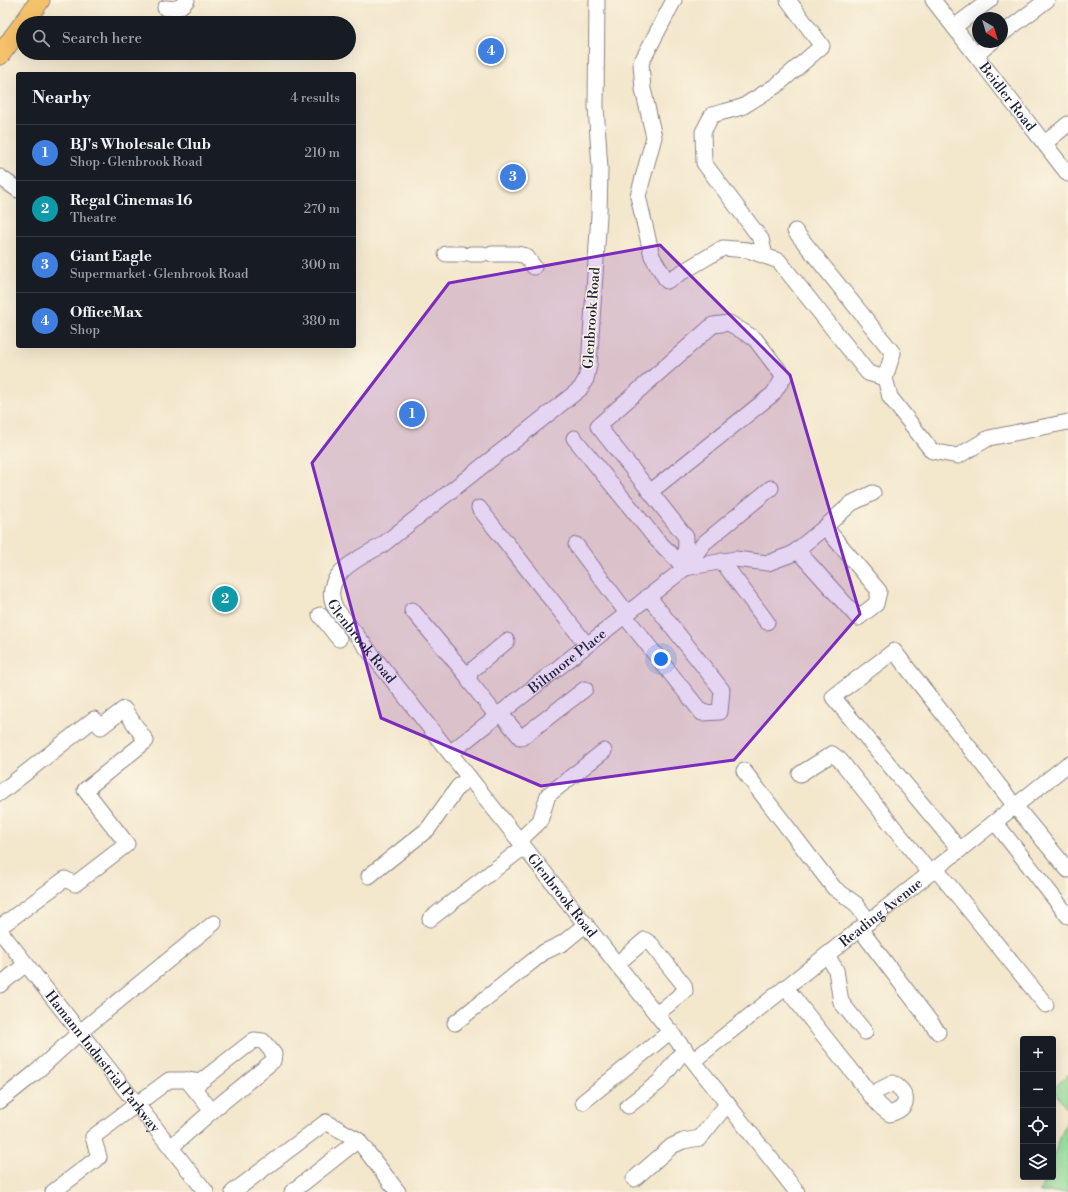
<!DOCTYPE html>
<meta charset="utf-8">
<style>
:root{--surface:#171b24;--page:#242831;--text:#f1f3f6;--muted:#9ea1a6;--line:#363941;--accent:#7c3aed}
body{margin:0;font-family:"Libre Bodoni",serif;background:var(--page);color:var(--text)}
.controls{position:absolute;right:12px;bottom:12px;display:grid;overflow:hidden;border-radius:4px;box-shadow:0 4px 16px #0002}
.controls button{width:36px;height:36px;display:grid;place-items:center;padding:0;border:0;border-bottom:1px solid var(--line);background:var(--surface);color:var(--text);font:20px sans-serif}
.compass{position:absolute;left:972px;top:12px;width:36px;height:36px;border-radius:50%;background:var(--surface);box-shadow:0 4px 16px #0002;rotate:142deg}
.you{position:absolute;left:661px;top:659px;width:14px;height:14px;margin:-10px;border:3px solid #fff;border-radius:50%;background:#1a73e8;box-shadow:0 0 0 6px #1a73e833}
.badge{display:grid;place-items:center;width:26px;height:26px;border-radius:50%;background:var(--accent);color:#fff;font-size:13px;font-weight:700}
.pin{position:absolute;translate:-50% -50%;border:2px solid #fff;box-shadow:0 1px 4px #0006}
.list{margin:0;padding:0;list-style:none}
h2{display:flex;justify-content:space-between;align-items:center;height:52px;margin:0;padding:0 16px;font-size:17px}
h2 small{font-size:13px;font-weight:400;color:var(--muted)}
.list li{display:grid;grid-template-columns:26px 1fr auto;gap:12px;align-items:center;box-sizing:border-box;height:56px;padding:0 16px;border-top:1px solid var(--line)}
.list b{display:block;font-size:15px;white-space:nowrap}
.list p{margin:0;font-size:13px;white-space:nowrap;color:var(--muted)}
.list em{font-size:13px;font-style:normal;color:var(--muted)}
.icon{flex:none;width:22px;height:22px;fill:none;stroke:currentColor;stroke-width:2;stroke-linecap:round;stroke-linejoin:round}
.map{position:relative;flex:none;width:1068px;height:1192px;overflow:hidden}
.search{position:absolute;background:var(--surface);box-shadow:0 4px 16px #0002;left:16px;top:16px;width:340px;height:44px;display:flex;align-items:center;gap:10px;box-sizing:border-box;padding:0 14px;border-radius:22px;color:var(--muted);font-size:15px}
.panel{position:absolute;background:var(--surface);box-shadow:0 4px 16px #0002;left:16px;top:72px;width:340px;height:276px;border-radius:4px}
.map>svg:first-child{display:block}
</style>
<div class="map">
<svg width="1068" height="1192" viewBox="0 0 1068 1192">
<rect width="100%" height="100%" fill="#fcf5e5"/>
<filter id="ink" filterUnits="userSpaceOnUse"><feTurbulence type="fractalNoise" baseFrequency=".025" numOctaves="2"/><feDisplacementMap in="SourceGraphic" scale="8" xChannelSelector="R" yChannelSelector="G"/><feConvolveMatrix kernelMatrix="1 2 1 2 8 2 1 2 1" color-interpolation-filters="sRGB"/></filter>
<filter id="wash" filterUnits="userSpaceOnUse"><feTurbulence type="fractalNoise" baseFrequency=".012" numOctaves="4" result="noise"/><feDisplacementMap in="SourceGraphic" scale="16" xChannelSelector="R" yChannelSelector="G"/><feGaussianBlur stdDeviation="0.9" result="paint"/><feColorMatrix in="noise" values="0 0 0 0 0 0 0 0 0 0 0 0 0 0 0 0 0 1.4 0 .05"/><feComposite in="paint" operator="in"/></filter>
<g filter="url(#wash)">
<rect width="100%" height="100%" fill="#f3e7cc"/>
<!-- green -->
<g fill="#91dd9a" stroke="#5a806a">
<polygon points="1068,1074 1068,1110 1053,1089"/>
<polygon points="1068,1117 1068,1192 1040,1192 1045,1177 1053,1177 1053,1157"/>
</g>
</g>
<g filter="url(#ink)">
<g fill="none" stroke-linecap="round" stroke-linejoin="round">
<!-- minor casing -->
<g stroke="#8a8484" stroke-width="17">
<g id="minor">
<path id="s1" d="M597 0 596 106 600 169 599 215 589 365 586 379 580 389 381 546C358 558 318 577 336 609L797 1192"/>
<polyline points="674,0 641,63 643,89 654,137 638,196 652,256 667,281 723,248 748,250 779,261 868,373 885,378"/>
<path id="s2" d="M933 0 1068 174"/>
<path d="M165 8C176 9 180 9 187 0"/>
<polyline points="954,27 990,0"/>
<polyline points="1002,34 1047,0"/>
<polyline points="976,55 992,42"/>
<polyline points="1045,143 1068,124"/>
<polyline points="0,177 18,190"/>
<polyline points="795,231 893,353 885,378 890,397 932,451 958,456 989,438 1068,422"/>
<polyline points="446,254 462,254"/>
<polyline points="471,254 482,254"/>
<polyline points="492,254 517,254 526,256 534,267"/>
<polyline points="765,256 761,239 704,163 703,132 712,115 742,107 777,85 822,46 788,0"/>
<polyline points="574,438 656,539 685,568"/>
<polyline points="650,492 773,394 784,377 755,339 729,323 713,325 598,426 686,537 685,568"/>
<polyline points="479,508 587,645"/>
<polyline points="825,527 852,503 873,493"/>
<polyline points="576,545 627,613"/>
<polyline points="722,561 767,622"/>
<polyline points="685,568 735,559 768,563 792,554 825,527 879,591 876,604 858,618 797,550"/>
<polyline points="412,610 468,677"/>
<polyline points="320,615 339,639"/>
<polyline points="624,615 702,713 720,712 722,690 648,596"/>
<polyline points="500,713 521,738 585,689"/>
<polyline points="497,716 469,681 470,672 507,641"/>
<path id="s3" d="M450 753 685 568 704 543 771 488"/>
<polyline points="744,771 834,888 856,904 869,922"/>
<polyline points="800,774 832,754 840,760 930,873"/>
<polyline points="0,793 94,719 101,727 124,709 146,741 85,790 127,844 75,884 65,879 0,927"/>
<polyline points="995,822 1068,916"/>
<polyline points="520,840 540,821 548,795 604,751"/>
<polyline points="960,850 833,697 894,651 1015,806 1068,870"/>
<polyline points="936,869 1046,1005"/>
<polyline points="369,876 428,829 458,787 469,777"/>
<polyline points="430,919 524,847"/>
<polyline points="860,929 938,1032"/>
<path id="s4" d="M0 931 206 1192"/>
<polyline points="827,955 836,970 841,1002 865,1032"/>
<polyline points="617,964 645,940 651,944 684,985 685,991 657,1014"/>
<polyline points="0,985 26,964"/>
<path d="M786 988C810 1018 833 1048 857 1077 867 1090 877 1106 890 1114 911 1107 909 1094 893 1083L871 1094"/>
<polyline points="455,1023 544,952 563,943 586,924"/>
<path id="s5" d="M694 1060 1068 764"/>
<polyline points="187,1080 200,1082 254,1040 263,1041 274,1054 273,1061 212,1111"/>
<polyline points="0,1101 35,1073 80,1032 214,923"/>
<polyline points="583,1102 671,1031"/>
<polyline points="628,1106 659,1082 685,1049"/>
<polyline points="634,1179 672,1146 683,1141 700,1138 728,1103"/>
<polyline points="53,1192 99,1157 93,1137 169,1080 187,1080 212,1111 171,1147"/>
<polyline points="233,1192 326,1122 358,1140"/>
<polyline points="292,1192 358,1140 398,1192"/>
</g>
</g>
<!-- major casing -->
<g stroke="#8a8484" stroke-width="21">
<g id="major">
<polyline points="24,23 40,0"/>
<polyline points="0,55 23,24"/>
</g>
</g>
<!-- minor -->
<use href="#minor" stroke="#fff" stroke-width="15"/>
<!-- major -->
<use href="#major" stroke="#f5c16b" stroke-width="19"/>
</g>
</g>
<!-- marked area -->
<path fill="#7b2cbf" fill-opacity="0.2" stroke="#7b2cbf" stroke-width="3" stroke-linejoin="round" d="M660 245 790 375 860 614 734 760 541 786 381 718 312 463 449 283Z"/>
<g text-anchor="middle" stroke-width="3" stroke-linejoin="round" paint-order="stroke">
<!-- street labels -->
<g font-size="14" fill="#22223b" stroke="#fcf5e5">
<text dy="5" stroke="none"><textPath href="#s2" startOffset="122">Beidler Road</textPath></text>
<text transform="translate(591 318) rotate(-86)" y="5">Glenbrook Road</text>
<text dy="5" stroke="none"><textPath href="#s1" startOffset="774">Glenbrook Road</textPath></text>
<text dy="5" stroke="none"><textPath href="#s3" startOffset="149">Biltmore Place</textPath></text>
<text dy="5" stroke="none"><textPath href="#s1" startOffset="1098">Glenbrook Road</textPath></text>
<text dy="5" stroke="none"><textPath href="#s5" startOffset="238">Reading Avenue</textPath></text>
<text dy="5" stroke="none"><textPath href="#s4" startOffset="166">Hamann Industrial Parkway</textPath></text>
</g>
</g>
</svg>
<div class="controls">
<button>+</button>
<button>−</button>
<button><svg class="icon" aria-label="locate" viewBox="0 0 24 24"><circle cx="12" cy="12" r="6"/><path d="M12 2v4M12 18v4M2 12h4M18 12h4"/></svg></button>
<button><svg class="icon" aria-label="layers" viewBox="0 0 24 24"><path d="M12 4l9 5-9 5-9-5zM3 14l9 5 9-5"/></svg></button>
</div>
<svg class="compass" viewBox="-18 -18 36 36"><path d="M0-13l5 13h-10z" fill="#e53935"/><path d="M0 13l5-13h-10z" fill="#9ea1a6"/></svg>
<div class="you"></div>
<div class="pin badge" style="left:412px;top:414px;background:#3f7fe0">1</div>
<div class="pin badge" style="left:225px;top:599px;background:#0f9aa8">2</div>
<div class="pin badge" style="left:513px;top:177px;background:#3f7fe0">3</div>
<div class="pin badge" style="left:491px;top:51px;background:#3f7fe0">4</div>
<div class="search"><svg class="icon" aria-label="search" viewBox="0 0 24 24"><circle cx="10" cy="10" r="6"/><path d="M15 15l6 6"/></svg>Search here</div>
<section class="panel">
<h2>Nearby<small>4 results</small></h2>
<ul class="list">
<li><span class="badge" style="background:#3f7fe0">1</span><div><b>BJ's Wholesale Club</b><p>Shop · Glenbrook Road</p></div><em>210 m</em></li>
<li><span class="badge" style="background:#0f9aa8">2</span><div><b>Regal Cinemas 16</b><p>Theatre</p></div><em>270 m</em></li>
<li><span class="badge" style="background:#3f7fe0">3</span><div><b>Giant Eagle</b><p>Supermarket · Glenbrook Road</p></div><em>300 m</em></li>
<li><span class="badge" style="background:#3f7fe0">4</span><div><b>OfficeMax</b><p>Shop</p></div><em>380 m</em></li>
</ul>
</section>
</div>
